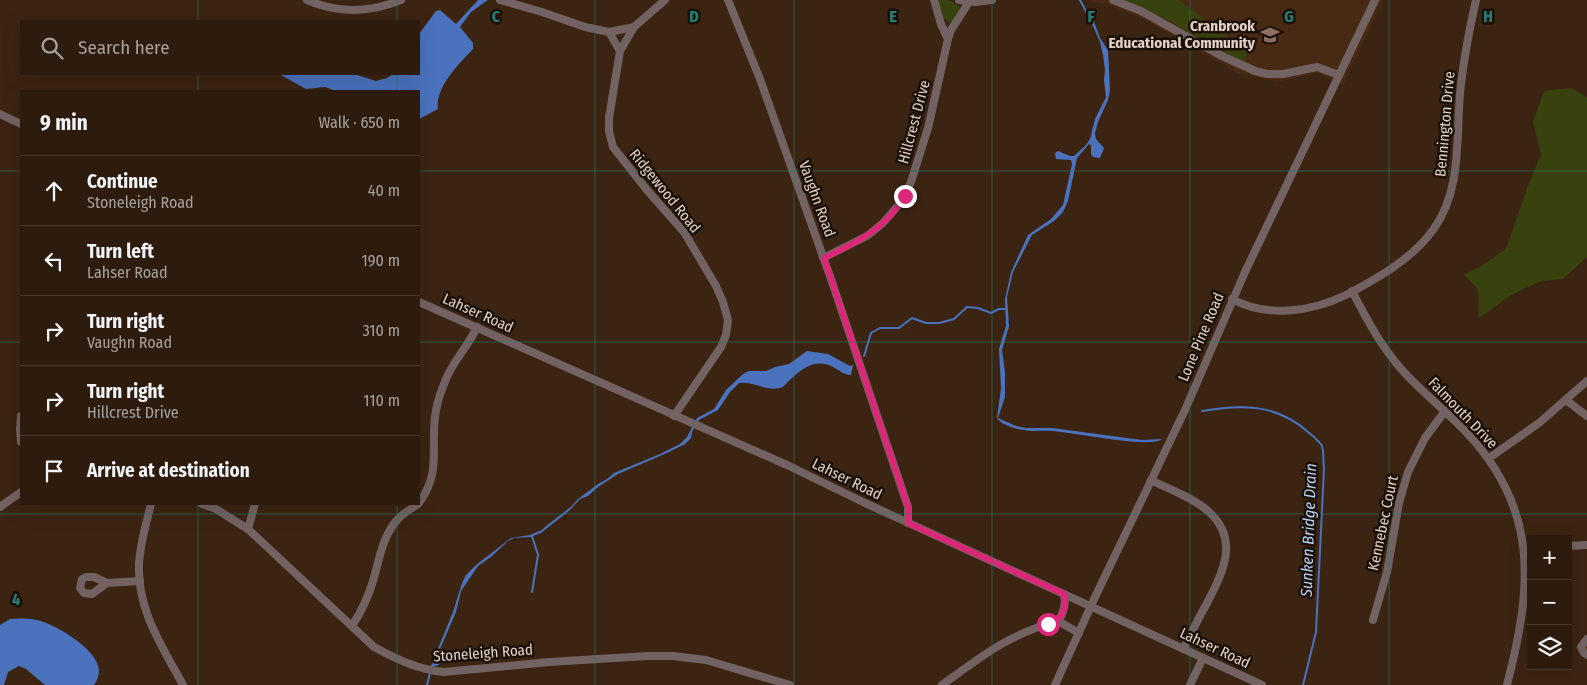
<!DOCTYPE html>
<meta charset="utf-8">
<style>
:root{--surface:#2d1b0e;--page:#352417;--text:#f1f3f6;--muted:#a7a19e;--line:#48392e}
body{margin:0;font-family:"Fira Sans Condensed",sans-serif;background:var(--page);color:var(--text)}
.controls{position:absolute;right:15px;bottom:15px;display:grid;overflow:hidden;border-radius:0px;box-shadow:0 5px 20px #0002}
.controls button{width:45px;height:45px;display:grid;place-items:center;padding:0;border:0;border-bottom:1px solid var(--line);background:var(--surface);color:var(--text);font:25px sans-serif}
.stop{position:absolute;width:15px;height:15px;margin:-11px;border:4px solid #db2777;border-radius:50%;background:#fff}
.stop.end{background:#db2777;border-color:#fff;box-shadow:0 1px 5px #0008}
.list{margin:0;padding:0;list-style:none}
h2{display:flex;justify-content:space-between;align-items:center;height:65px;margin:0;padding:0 20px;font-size:21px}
h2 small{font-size:16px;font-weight:400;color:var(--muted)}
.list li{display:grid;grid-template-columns:32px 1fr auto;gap:15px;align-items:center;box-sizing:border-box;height:70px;padding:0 20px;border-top:1px solid var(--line)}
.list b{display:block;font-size:19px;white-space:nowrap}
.list p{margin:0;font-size:16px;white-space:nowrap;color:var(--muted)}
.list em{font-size:16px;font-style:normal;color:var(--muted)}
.icon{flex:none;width:28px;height:28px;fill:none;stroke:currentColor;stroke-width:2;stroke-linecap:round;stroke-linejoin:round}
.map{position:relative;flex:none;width:1587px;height:685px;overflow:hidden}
.search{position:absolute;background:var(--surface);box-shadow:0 5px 20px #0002;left:20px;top:20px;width:400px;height:55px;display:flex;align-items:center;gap:12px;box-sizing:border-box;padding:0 18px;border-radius:0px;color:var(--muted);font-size:19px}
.panel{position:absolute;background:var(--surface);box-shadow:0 5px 20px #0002;left:20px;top:90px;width:400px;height:415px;border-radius:0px}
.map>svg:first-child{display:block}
</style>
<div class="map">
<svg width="1587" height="685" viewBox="0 0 1587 685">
<rect width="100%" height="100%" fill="#3c2413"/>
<!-- built -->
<polygon fill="#482a14" points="1086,0 1383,0 1343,85 1317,73 1277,82 1238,73 1144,19 1109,5"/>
<!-- green -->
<g fill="#37420f">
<polygon points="936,0 949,0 959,6 960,9 953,20 950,22 945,20"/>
<polygon points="1124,0 1179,0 1247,52 1245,63 1164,18"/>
<polygon points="1571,88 1587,97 1587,257 1563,279 1541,281 1511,295 1479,318 1478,289 1464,275 1481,266 1506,249 1527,188 1541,154 1533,122 1544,91"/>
</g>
<!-- water -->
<g fill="#4a72bd">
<path d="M478 0H488L471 12 460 27 473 43V49C459 64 435 87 438 109L421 118 419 119V91H336L325 87 306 89 279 74H354L376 81 387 78 393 74H419V34L436 11 440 10 456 24Z"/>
<path d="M1088 15 1093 19 1100 38 1108 50 1110 90 1108 100 1098 122 1095 133 1096 139 1104 148 1100 158 1093 157 1091 154V145L1089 144 1077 158 1068 201 1063 212 1054 221 1032 235 1013 272 1007 297 1009 326 1002 350 1005 372V397L998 418 1016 426 1026 428H1052L1142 440 1162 439C1152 449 1070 432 1052 431 1043 430 1033 432 1024 430 1016 429 1001 425 997 418L1001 388 999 349 1006 326 1005 299 1011 272 1028 235 1051 219 1063 205 1072 164 1071 160 1056 159 1055 153 1058 151 1070 156H1074L1086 145 1090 139 1095 119 1106 97 1104 80 1105 70 1103 55 1100 42Z"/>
<path d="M807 351 828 354 850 366 853 365 851 375C844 375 839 370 833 367 812 356 796 374 783 387 768 393 754 381 739 383L730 392 718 410 699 420 692 432 691 438 685 444 667 453 618 474 598 487 588 496 580 499 570 510 541 533 530 537 514 538 508 541 491 557 478 566 461 591 456 612 440 649 439 665 429 668 436 659 437 651 453 612 462 583 466 575 476 565 511 538 530 535 542 530 546 526 572 506 578 499 598 484 607 479 614 473 660 454 680 444 687 437 697 418 714 409 726 390 743 374 749 371H766L775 367 789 364Z"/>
<path d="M10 619C20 618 32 618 41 621 59 627 97 649 99 670 99 676 97 680 94 685H45L26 669 19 666 8 672 4 685H0V625Z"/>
</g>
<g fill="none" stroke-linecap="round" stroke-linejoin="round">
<!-- stream -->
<g stroke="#4a72bd" stroke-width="2">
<polyline points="1080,0 1088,15"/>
<polyline points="864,356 871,333 880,328 899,328 912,318 926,323 939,323 954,319 967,307 978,308 991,313 999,309 1005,309"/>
<path d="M1202 411C1241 404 1277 404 1308 432 1313 436 1319 441 1322 446 1324 453 1323 462 1324 469L1316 632 1303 685"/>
<polyline points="532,592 538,555 532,536"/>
<polyline points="427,685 430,673"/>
</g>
<!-- minor -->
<g stroke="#726261" stroke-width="8">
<path d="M307 0C339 14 369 13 401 0"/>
<polyline points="500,0 542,12 585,27 609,32 634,27 665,0"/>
<polyline points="728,0 760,79 832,282 908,507 908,523"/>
<polyline points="959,0 975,2 992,0"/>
<polyline points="1113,0 1141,11 1220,55 1255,71 1267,74 1283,74 1317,67 1339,75"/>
<polyline points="609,32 620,51 609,118 609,131 613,147 647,190 684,232 716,286 723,302 728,320 726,335 721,347 674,416"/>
<polyline points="948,39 951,30 969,2"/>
<polyline points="620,51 634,27"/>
<polyline points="0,114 21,124"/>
<polyline points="823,258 867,236 883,223 902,201 911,182 928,128 948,39 941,24 934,0"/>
<path d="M1352 291C1367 320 1382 348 1403 371 1423 393 1446 411 1466 432 1540 510 1532 588 1507 685"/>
<path d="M1232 299C1267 318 1311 312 1346 295 1378 278 1412 259 1433 230 1462 190 1456 140 1460 94 1463 62 1469 31 1476 0"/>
<polyline points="419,302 787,465 865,503 1262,685"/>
<polyline points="1566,400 1587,416"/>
<polyline points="21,416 20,429 21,442"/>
<polyline points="1489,458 1539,423 1587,381"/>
<path d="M1151 480C1170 490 1192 497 1208 511 1241 540 1222 574 1206 605 1198 619 1191 634 1183 649"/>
<path d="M419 503C441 473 431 450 435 417 436 406 440 394 444 384 451 363 468 347 477 327"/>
<path d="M151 504C146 524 140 544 139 564 137 610 162 646 183 685"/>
<path d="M202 504 216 509 248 529 374 647C396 659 419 670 444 672L549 662 647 656H673L706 660 790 685"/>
<polyline points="0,507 21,492"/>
<polyline points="248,529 255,504"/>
<polyline points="1568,546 1587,545"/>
<polyline points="107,583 94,577 86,577 82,579 80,588 84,593 92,594 107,583 140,581"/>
<polyline points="1373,620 1387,572 1399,503 1408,472 1425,438 1445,411"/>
<path d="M1058 621C1064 613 1066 604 1064 594"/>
<path d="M352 626C361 612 368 598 373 581 379 561 382 537 397 520 402 514 411 509 418 504"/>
<polyline points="1587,639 1581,647 1584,653 1587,655"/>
<path d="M942 685C982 656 1009 634 1058 621L1079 633"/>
<polyline points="1055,685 1096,595 1185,410 1245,272 1375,0"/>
<polyline points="1190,685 1203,658"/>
</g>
</g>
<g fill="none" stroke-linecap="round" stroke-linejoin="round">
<!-- route -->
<path stroke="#db2777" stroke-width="6" d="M905 196C885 229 858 242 824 258L908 507V523L1064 594C1067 610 1063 618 1048 624"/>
</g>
<!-- grid -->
<path fill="none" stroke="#247f77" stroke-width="1" stroke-opacity="0.55" d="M198 0V21M397 0V21M595 0V685M794 0V685M992 0V685M1190 0V685M1389 0V685M198 74V91M397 74V91M0 171H21M419 171H1587M0 342H21M419 342H1587M198 504V685M397 504V685M0 514H1587"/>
<!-- icons -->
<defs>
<g id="school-bare" transform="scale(1.5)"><path d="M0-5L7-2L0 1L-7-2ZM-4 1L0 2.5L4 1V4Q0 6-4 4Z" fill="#8d6e63" stroke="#1b1109" stroke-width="2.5" paint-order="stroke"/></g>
</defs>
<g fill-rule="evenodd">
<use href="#school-bare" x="1270" y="35"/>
</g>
<g text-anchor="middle" stroke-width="5" stroke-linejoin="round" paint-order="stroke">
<!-- poi labels -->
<g font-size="15" font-weight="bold" fill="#e0d0c6" stroke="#1b1109" text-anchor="end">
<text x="1255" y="31">Cranbrook<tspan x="1255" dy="17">Educational Community</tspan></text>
</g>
<!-- street labels -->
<g font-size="15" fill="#e0d0c6" stroke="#1b1109">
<text transform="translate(914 122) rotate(-75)" y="5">Hillcrest Drive</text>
<text transform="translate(1445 124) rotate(-85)" y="5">Bennington Drive</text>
<text transform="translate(665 191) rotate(51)" y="5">Ridgewood Road</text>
<text transform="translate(817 199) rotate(70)" y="5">Vaughn Road</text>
<text transform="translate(478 313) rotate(24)" y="5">Lahser Road</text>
<text transform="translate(1201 337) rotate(-67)" y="5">Lone Pine Road</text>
<text transform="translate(1463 413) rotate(46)" y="5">Falmouth Drive</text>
<text transform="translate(847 479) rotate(26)" y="5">Lahser Road</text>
<text transform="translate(1383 523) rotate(-78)" y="5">Kennebec Court</text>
<text transform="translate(1215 648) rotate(25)" y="5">Lahser Road</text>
<text transform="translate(483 653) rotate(-4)" y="5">Stoneleigh Road</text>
</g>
<!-- water labels -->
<g font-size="16" font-style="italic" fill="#b9d0f8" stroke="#1b1109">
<text transform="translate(1308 530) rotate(-88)" y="6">Sunken Bridge Drain</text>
</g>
</g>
<g font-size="16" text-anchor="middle" font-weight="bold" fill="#247f77" stroke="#1b1109" stroke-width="5" stroke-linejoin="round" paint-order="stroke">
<text x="496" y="22">C</text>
<text x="694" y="22">D</text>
<text x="893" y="22">E</text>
<text x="1091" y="22">F</text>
<text x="1289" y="22">G</text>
<text x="1488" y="22">H</text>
<text x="16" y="605">4</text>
</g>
</svg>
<div class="controls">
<button>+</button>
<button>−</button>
<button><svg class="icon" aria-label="layers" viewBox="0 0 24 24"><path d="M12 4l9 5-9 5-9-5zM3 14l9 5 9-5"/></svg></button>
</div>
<div class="stop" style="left:1048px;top:624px"></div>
<div class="stop end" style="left:905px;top:196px"></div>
<div class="search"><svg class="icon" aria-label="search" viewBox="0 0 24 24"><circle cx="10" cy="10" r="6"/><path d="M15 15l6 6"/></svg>Search here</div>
<section class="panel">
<h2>9 min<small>Walk · 650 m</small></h2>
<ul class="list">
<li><svg class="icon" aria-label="ahead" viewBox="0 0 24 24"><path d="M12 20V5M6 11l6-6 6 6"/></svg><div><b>Continue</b><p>Stoneleigh Road</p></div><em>40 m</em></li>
<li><svg class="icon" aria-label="left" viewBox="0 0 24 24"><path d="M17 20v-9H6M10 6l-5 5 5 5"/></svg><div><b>Turn left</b><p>Lahser Road</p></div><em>190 m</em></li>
<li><svg class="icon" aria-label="right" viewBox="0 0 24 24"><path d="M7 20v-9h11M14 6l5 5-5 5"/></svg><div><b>Turn right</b><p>Vaughn Road</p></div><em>310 m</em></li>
<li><svg class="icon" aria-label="right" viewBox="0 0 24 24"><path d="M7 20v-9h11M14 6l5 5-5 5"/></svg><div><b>Turn right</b><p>Hillcrest Drive</p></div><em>110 m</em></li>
<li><svg class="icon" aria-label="arrive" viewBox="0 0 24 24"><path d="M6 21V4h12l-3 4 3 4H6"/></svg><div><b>Arrive at destination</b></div></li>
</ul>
</section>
</div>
